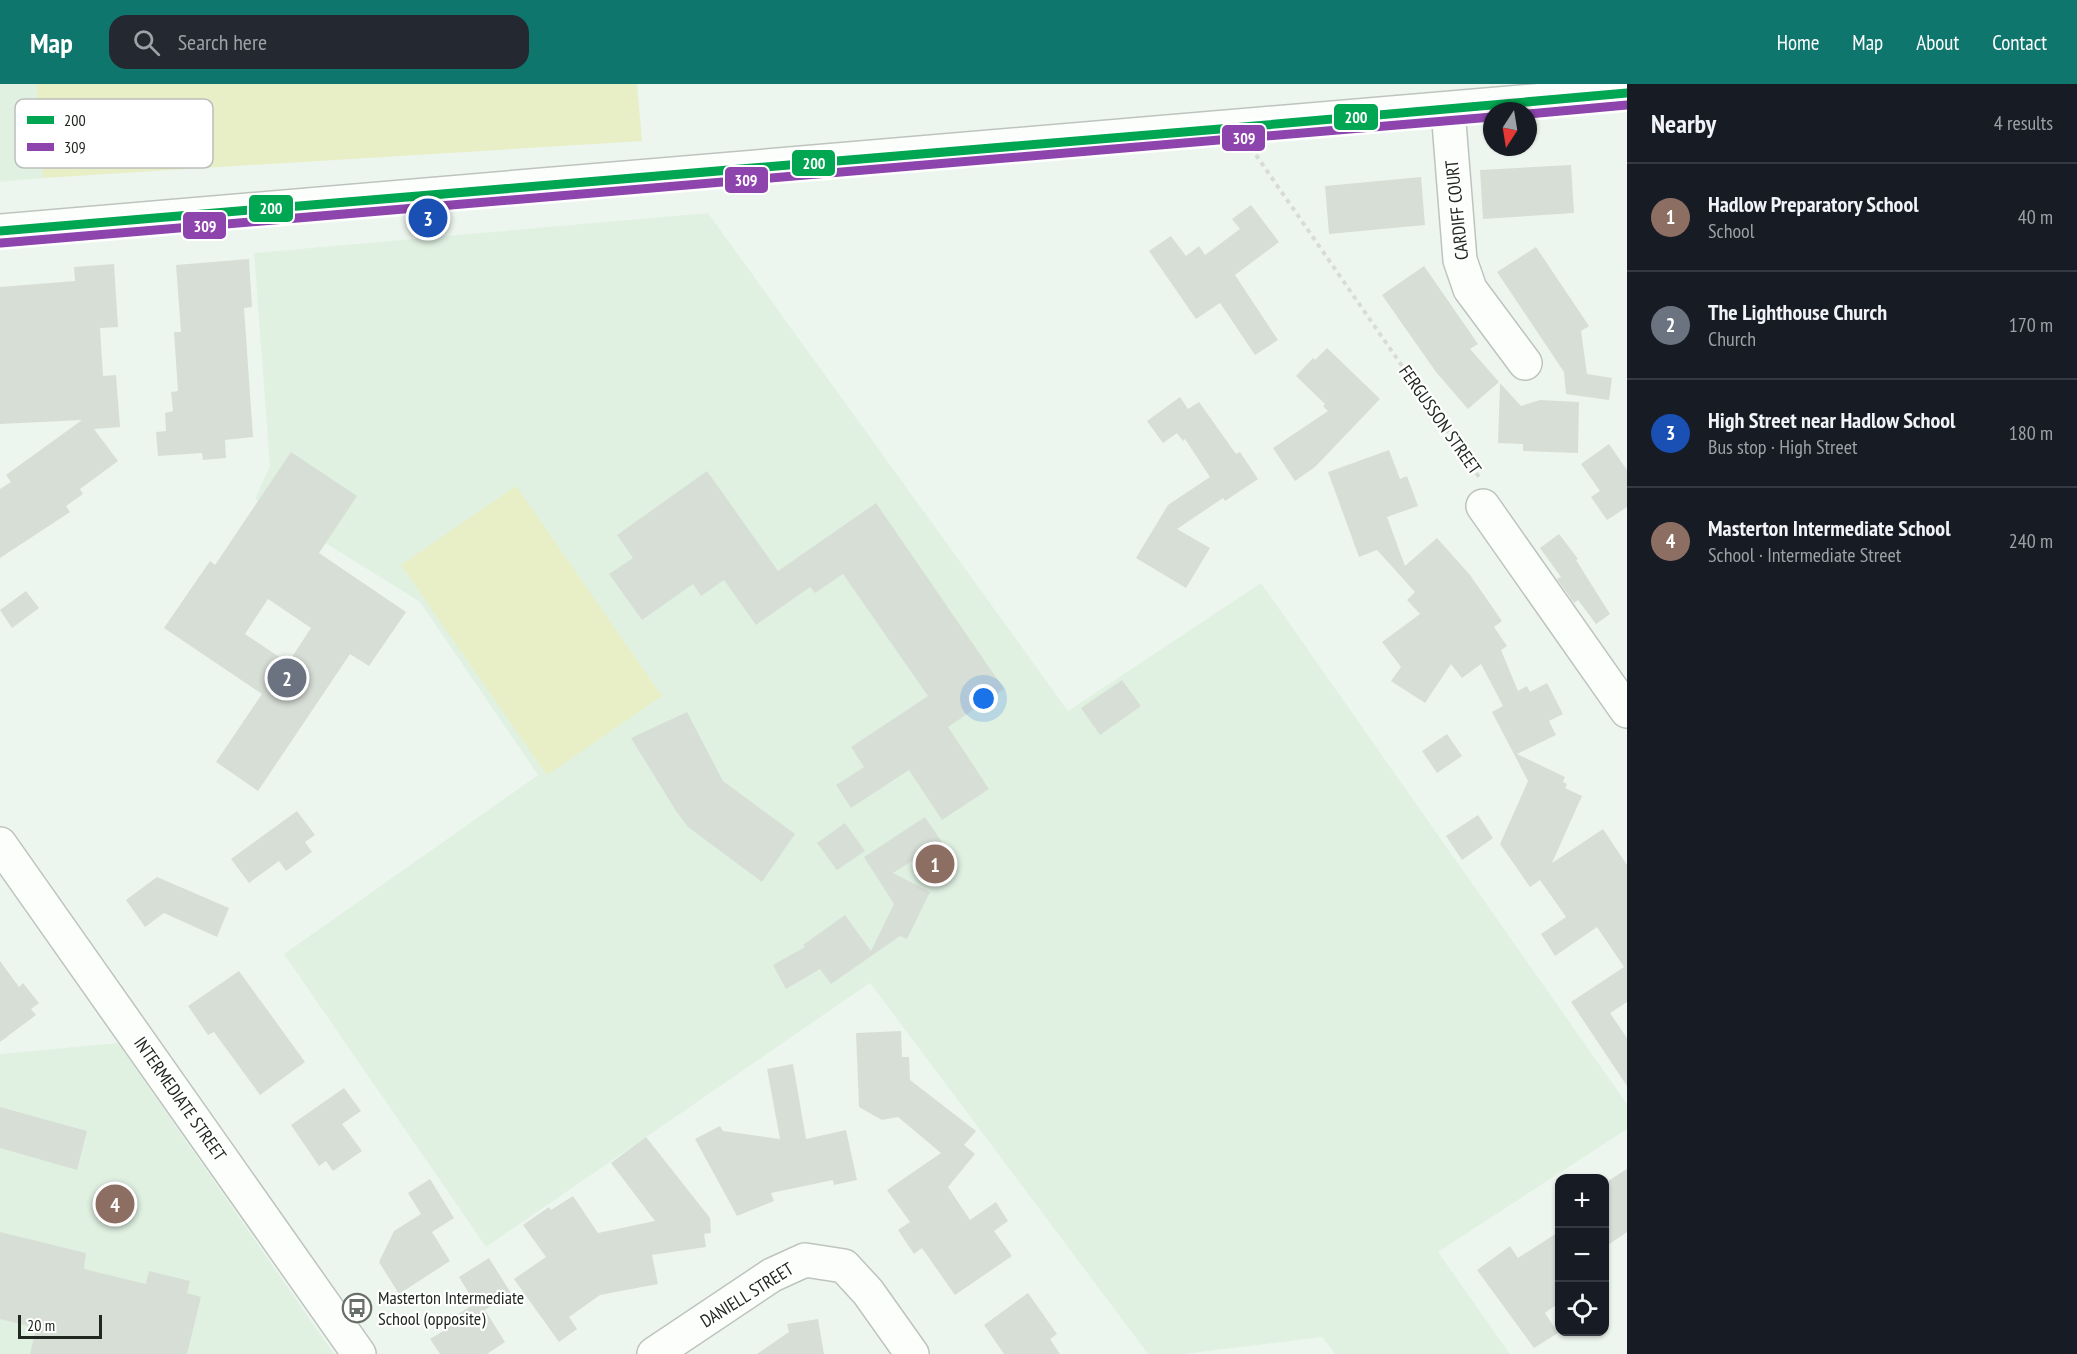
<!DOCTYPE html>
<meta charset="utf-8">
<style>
:root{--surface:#171b24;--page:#242831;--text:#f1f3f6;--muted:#9ea1a6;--line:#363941;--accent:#0f766e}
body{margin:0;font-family:"PT Sans Narrow",sans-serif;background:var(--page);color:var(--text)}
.controls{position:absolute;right:18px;bottom:18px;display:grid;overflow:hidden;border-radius:12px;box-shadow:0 2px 4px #0004}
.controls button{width:54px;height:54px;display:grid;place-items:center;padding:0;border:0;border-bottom:2px solid var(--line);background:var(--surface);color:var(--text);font:30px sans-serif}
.compass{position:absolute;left:1483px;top:18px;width:54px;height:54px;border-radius:50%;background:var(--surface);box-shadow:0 2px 4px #0004;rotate:192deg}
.scale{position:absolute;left:18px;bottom:15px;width:84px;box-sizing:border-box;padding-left:6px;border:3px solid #212721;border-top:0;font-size:16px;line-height:21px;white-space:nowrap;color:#212721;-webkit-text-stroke:4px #fff;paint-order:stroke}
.you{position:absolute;left:984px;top:615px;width:21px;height:21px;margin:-15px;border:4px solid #fff;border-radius:50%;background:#1a73e8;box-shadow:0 0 0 9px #1a73e833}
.badge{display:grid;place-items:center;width:39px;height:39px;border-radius:50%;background:var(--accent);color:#fff;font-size:20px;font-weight:700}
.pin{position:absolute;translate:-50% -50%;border:3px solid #fff;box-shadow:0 2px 6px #0006}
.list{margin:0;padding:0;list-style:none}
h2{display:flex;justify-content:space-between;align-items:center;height:78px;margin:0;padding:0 24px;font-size:26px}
h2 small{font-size:20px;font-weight:400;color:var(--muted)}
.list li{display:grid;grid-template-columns:39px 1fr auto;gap:18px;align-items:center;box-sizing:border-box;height:108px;padding:0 24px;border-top:2px solid var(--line)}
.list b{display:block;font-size:22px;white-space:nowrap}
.list p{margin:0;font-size:20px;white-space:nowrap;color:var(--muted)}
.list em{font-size:20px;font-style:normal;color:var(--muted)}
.icon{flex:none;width:33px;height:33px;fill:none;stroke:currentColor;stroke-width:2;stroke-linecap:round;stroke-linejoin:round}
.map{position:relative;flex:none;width:1627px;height:1270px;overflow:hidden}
header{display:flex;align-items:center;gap:36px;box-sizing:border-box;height:84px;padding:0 30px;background:var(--accent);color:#fff}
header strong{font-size:28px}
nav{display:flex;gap:33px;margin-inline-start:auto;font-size:21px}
.search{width:420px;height:54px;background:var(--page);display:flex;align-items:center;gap:15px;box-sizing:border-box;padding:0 21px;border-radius:18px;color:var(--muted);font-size:22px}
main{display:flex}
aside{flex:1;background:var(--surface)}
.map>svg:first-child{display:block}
</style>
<header>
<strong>Map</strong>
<div class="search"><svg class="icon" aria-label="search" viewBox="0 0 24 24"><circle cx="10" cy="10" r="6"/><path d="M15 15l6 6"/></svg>Search here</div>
<nav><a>Home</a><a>Map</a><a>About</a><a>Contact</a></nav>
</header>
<main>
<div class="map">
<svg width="1627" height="1270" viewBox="0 0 1627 1270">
<rect width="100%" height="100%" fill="#edf6ee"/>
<!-- built -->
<g fill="#e0f1e2">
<polygon points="0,0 36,0 43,94 0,98"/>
<polygon points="708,129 1068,627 1261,499 1627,1020 1627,1045 1438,1168 1510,1270 1335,1270 1322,1253 1184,1270 1148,1270 870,899 486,1163 284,870 538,691 420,518 255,415 270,382 254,169"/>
<polygon points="118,959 334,1270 0,1270 0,970"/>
</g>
<!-- green -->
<g fill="#e8eec6">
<polygon points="36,0 637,0 642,57 43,94"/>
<polygon points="516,402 662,612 547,691 401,481"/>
</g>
<!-- building -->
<g fill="#d7ded6" fill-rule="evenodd">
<polygon points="1571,81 1574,129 1483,135 1480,86"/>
<polygon points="1421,93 1425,141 1329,150 1325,102"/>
<polygon points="1251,121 1279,158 1235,191 1278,256 1255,271 1220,219 1196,235 1149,167 1171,152 1186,172 1199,162 1205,171 1240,145 1232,135"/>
<polygon points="1536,163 1589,242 1581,247 1587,290 1612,294 1609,316 1566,310 1564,288 1497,188"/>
<polygon points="249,175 252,223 244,224 253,353 225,356 226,374 203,376 202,369 158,372 156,348 166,347 165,329 173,327 171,308 178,307 174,248 181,248 176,181"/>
<polygon points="114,180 118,243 100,244 103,292 116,291 120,343 94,345 118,377 80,405 83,410 66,422 70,428 0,474 0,405 11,398 6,391 82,336 0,340 0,203 75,197 74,183"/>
<polygon points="1424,182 1478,260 1470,265 1499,298 1468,325 1436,288 1382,211"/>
<polygon points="1327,264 1380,315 1315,383 1295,397 1273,364 1328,327 1323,322 1325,320 1296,292 1313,274 1315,276"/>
<polygon points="1500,299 1521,322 1540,316 1579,318 1578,369 1523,367 1523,360 1498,359"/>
<polygon points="1180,313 1188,325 1199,318 1236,370 1240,368 1258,395 1225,417 1223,414 1177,445 1210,464 1186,504 1136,474 1168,421 1210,393 1185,355 1183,357 1177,349 1163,359 1147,337"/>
<polygon points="1609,360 1627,386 1627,423 1607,436 1591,413 1600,407 1581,380"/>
<polygon points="1389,366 1400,395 1407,392 1418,422 1387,433 1405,482 1437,454 1470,491 1502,537 1494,543 1507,562 1501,566 1518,607 1527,602 1530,608 1547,599 1563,630 1549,637 1556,651 1517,670 1565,693 1563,698 1567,700 1565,704 1582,712 1552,779 1603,745 1627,781 1627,918 1610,929 1627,954 1627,1002 1571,918 1624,883 1597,843 1555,872 1541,850 1566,833 1540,796 1530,803 1500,760 1528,697 1492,628 1503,622 1481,580 1462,594 1451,580 1425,619 1391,597 1401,583 1382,558 1420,530 1407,516 1415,508 1377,466 1359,473 1328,388"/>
<path d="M291 368 357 412 319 469 406 528 369 582 350 570 258 707 216 678 262 610 164 544 210 477 215 481ZM268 515 311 544 288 579 245 550Z"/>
<polygon points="707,387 778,487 876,419 1004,605 948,643 989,705 942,736 909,686 851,724 836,701 864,683 851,663 928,612 843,490 815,509 810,503 756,541 724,496 701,512 693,500 642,536 609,490 633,474 617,451"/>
<polygon points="1559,450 1578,475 1576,476 1610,530 1596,540 1578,516 1574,519 1557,495 1561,493 1540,464"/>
<polygon points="26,507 39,524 12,544 0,526"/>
<polygon points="1122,596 1141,622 1100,651 1081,624"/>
<polygon points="687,628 723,697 795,750 762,798 688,743 676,727 631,654"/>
<polygon points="1447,650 1462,672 1437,689 1422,667"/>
<polygon points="297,727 315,751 305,758 312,768 286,787 279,777 249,799 231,775"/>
<polygon points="1478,731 1493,754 1462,776 1446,752"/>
<polygon points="925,733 942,758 893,789 930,808 907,855 900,852 831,900 820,885 786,905 773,881 805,863 803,861 845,831 871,867 894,820 864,773"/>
<polygon points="845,739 865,767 837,786 817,759"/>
<polygon points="157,793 229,824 217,853 164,829 145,843 126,816"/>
<polygon points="0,877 19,903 23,899 39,919 31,925 36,931 0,958"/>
<polygon points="239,887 305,978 260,1011 214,948 208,951 188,922"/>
<polygon points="901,947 902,973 909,973 910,996 976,1047 964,1061 975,1070 948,1103 970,1136 996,1118 1008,1137 994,1147 1012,1172 955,1211 922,1164 914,1170 898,1146 910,1138 887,1106 941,1069 898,1033 882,1036 859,1023 856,949"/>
<polygon points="793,980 806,1055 846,1046 857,1096 834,1101 833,1096 771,1109 774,1117 737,1132 695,1055 720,1042 723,1047 780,1055 767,985"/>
<polygon points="344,1004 361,1027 342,1040 362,1067 333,1087 326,1077 319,1082 291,1041"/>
<polygon points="0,1023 87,1047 77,1086 0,1064"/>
<polygon points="646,1053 710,1134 711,1149 704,1150 706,1163 652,1171 658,1200 600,1211 569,1233 577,1245 559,1258 514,1195 546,1173 523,1141 549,1123 551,1126 573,1112 598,1149 655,1137 611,1079"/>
<polygon points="1627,1085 1627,1148 1605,1163 1605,1099"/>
<polygon points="430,1095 454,1134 432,1148 450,1177 399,1210 379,1178 394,1147 421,1130 408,1109"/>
<polygon points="1560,1147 1560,1218 1545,1229 1558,1249 1534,1264 1477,1186 1510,1162 1518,1174"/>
<polygon points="0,1148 86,1169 84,1185 146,1200 149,1187 190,1197 187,1209 201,1213 187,1270 30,1270 36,1244 0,1235"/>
<polygon points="489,1174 511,1209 485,1226 505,1258 487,1270 440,1270 430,1255 445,1246 442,1241 475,1219 459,1193"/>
<polygon points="1028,1209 1057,1250 1050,1255 1060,1270 1004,1270 984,1241"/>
<polygon points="818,1235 824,1270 757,1270 789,1248 787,1240"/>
</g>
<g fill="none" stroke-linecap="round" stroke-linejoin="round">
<!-- minor casing -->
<g stroke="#bdc4be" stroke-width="36">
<g id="minor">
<polyline points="1448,26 1460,176 1470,205 1525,279"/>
<polyline points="1483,422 1627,627"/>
<polyline points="0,760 359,1270"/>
<polyline points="654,1270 772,1191 805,1176 844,1182 868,1208 912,1270"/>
</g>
</g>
<!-- highway casing -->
<g stroke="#bdc4be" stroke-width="36">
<path id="highway" d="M0 147C542 99 1085 60 1627 9"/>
</g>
<!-- path -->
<polyline stroke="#d9dbd9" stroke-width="4" stroke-dasharray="4.5 4.5" stroke-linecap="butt" points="1256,71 1479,393"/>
<!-- minor -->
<use href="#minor" stroke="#fcfefc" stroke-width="33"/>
<!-- highway -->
<use href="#highway" stroke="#fcfefc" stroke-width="33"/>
<!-- bus-1 casing -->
<g stroke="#fff" stroke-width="14">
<polyline id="bus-1" points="0,147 1220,45 1627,9"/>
</g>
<!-- bus-2 casing -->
<g stroke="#fff" stroke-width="14">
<g id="bus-2">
<polyline points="1528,30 1627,21"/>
<polyline points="1,159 1492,33"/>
</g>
</g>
<!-- bus-1 -->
<use href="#bus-1" stroke="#00a651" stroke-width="9"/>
<!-- bus-2 -->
<use href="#bus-2" stroke="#8e44ad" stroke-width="9"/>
</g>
<!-- icons -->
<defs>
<g id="bus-ring" transform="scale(1.5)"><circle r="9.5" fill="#fff" stroke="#686f69" stroke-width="1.5"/><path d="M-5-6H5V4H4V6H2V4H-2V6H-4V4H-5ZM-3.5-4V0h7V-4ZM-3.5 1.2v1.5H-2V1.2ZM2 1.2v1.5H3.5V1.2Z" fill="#686f69"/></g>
</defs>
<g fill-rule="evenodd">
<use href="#bus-ring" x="357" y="1224"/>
</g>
<g text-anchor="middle" stroke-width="4.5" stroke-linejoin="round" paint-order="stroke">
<!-- street labels -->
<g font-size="18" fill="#212721" stroke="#fff">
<text transform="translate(1457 126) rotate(-96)" y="6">CARDIFF COURT</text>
<text transform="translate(1440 336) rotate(55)" y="6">FERGUSSON STREET</text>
<text transform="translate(180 1015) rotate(55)" y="6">INTERMEDIATE STREET</text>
<text transform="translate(747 1211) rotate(-32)" y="6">DANIELL STREET</text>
</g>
<!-- poi labels -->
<g font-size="18" fill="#212721" stroke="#fff" text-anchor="start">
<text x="378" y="1220">Masterton Intermediate<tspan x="378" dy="21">School (opposite)</tspan></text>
</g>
</g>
<!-- legend -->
<rect x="15" y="15" width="198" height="69" rx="9" fill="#fff" stroke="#bcbebc" stroke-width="1.5"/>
<rect x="27" y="32" width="27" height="8" fill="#00a651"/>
<rect x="27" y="59" width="27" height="8" fill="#8e44ad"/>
<g font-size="16" fill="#212721">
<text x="64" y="42">200</text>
<text x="64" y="69">309</text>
</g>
<g stroke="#fff" stroke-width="2">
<rect x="1333" y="19" width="46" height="28" rx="6" fill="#00a651"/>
<rect x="1221" y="40" width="45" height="28" rx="6" fill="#8e44ad"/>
<rect x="791" y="65" width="45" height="28" rx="6" fill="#00a651"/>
<rect x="724" y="82" width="45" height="28" rx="6" fill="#8e44ad"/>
<rect x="248" y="110" width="46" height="29" rx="6" fill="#00a651"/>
<rect x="182" y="127" width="45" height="29" rx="6" fill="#8e44ad"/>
</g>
<g font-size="16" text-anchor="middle" font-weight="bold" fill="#fff">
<text x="1356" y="39">200</text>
<text x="1244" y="60">309</text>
<text x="814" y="85">200</text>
<text x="746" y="102">309</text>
<text x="271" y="130">200</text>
<text x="205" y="148">309</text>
</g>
</svg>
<div class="controls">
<button>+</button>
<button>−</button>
<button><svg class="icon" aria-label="locate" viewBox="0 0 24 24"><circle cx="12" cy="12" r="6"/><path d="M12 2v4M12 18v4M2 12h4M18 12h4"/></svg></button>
</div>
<svg class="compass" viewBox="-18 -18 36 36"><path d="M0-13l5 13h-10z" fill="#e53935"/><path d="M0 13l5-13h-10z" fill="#9ea1a6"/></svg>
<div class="scale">20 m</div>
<div class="you"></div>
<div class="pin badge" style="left:935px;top:780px;background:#8d6e63">1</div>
<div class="pin badge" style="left:287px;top:594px;background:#6b7280">2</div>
<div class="pin badge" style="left:428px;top:134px;background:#1a4fb4">3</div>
<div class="pin badge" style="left:115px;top:1120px;background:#8d6e63">4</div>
</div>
<aside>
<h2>Nearby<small>4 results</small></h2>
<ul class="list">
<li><span class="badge" style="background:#8d6e63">1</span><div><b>Hadlow Preparatory School</b><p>School</p></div><em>40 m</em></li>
<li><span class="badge" style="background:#6b7280">2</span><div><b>The Lighthouse Church</b><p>Church</p></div><em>170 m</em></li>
<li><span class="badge" style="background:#1a4fb4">3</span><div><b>High Street near Hadlow School</b><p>Bus stop · High Street</p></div><em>180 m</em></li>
<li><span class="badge" style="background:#8d6e63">4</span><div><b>Masterton Intermediate School</b><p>School · Intermediate Street</p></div><em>240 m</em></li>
</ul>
</aside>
</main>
